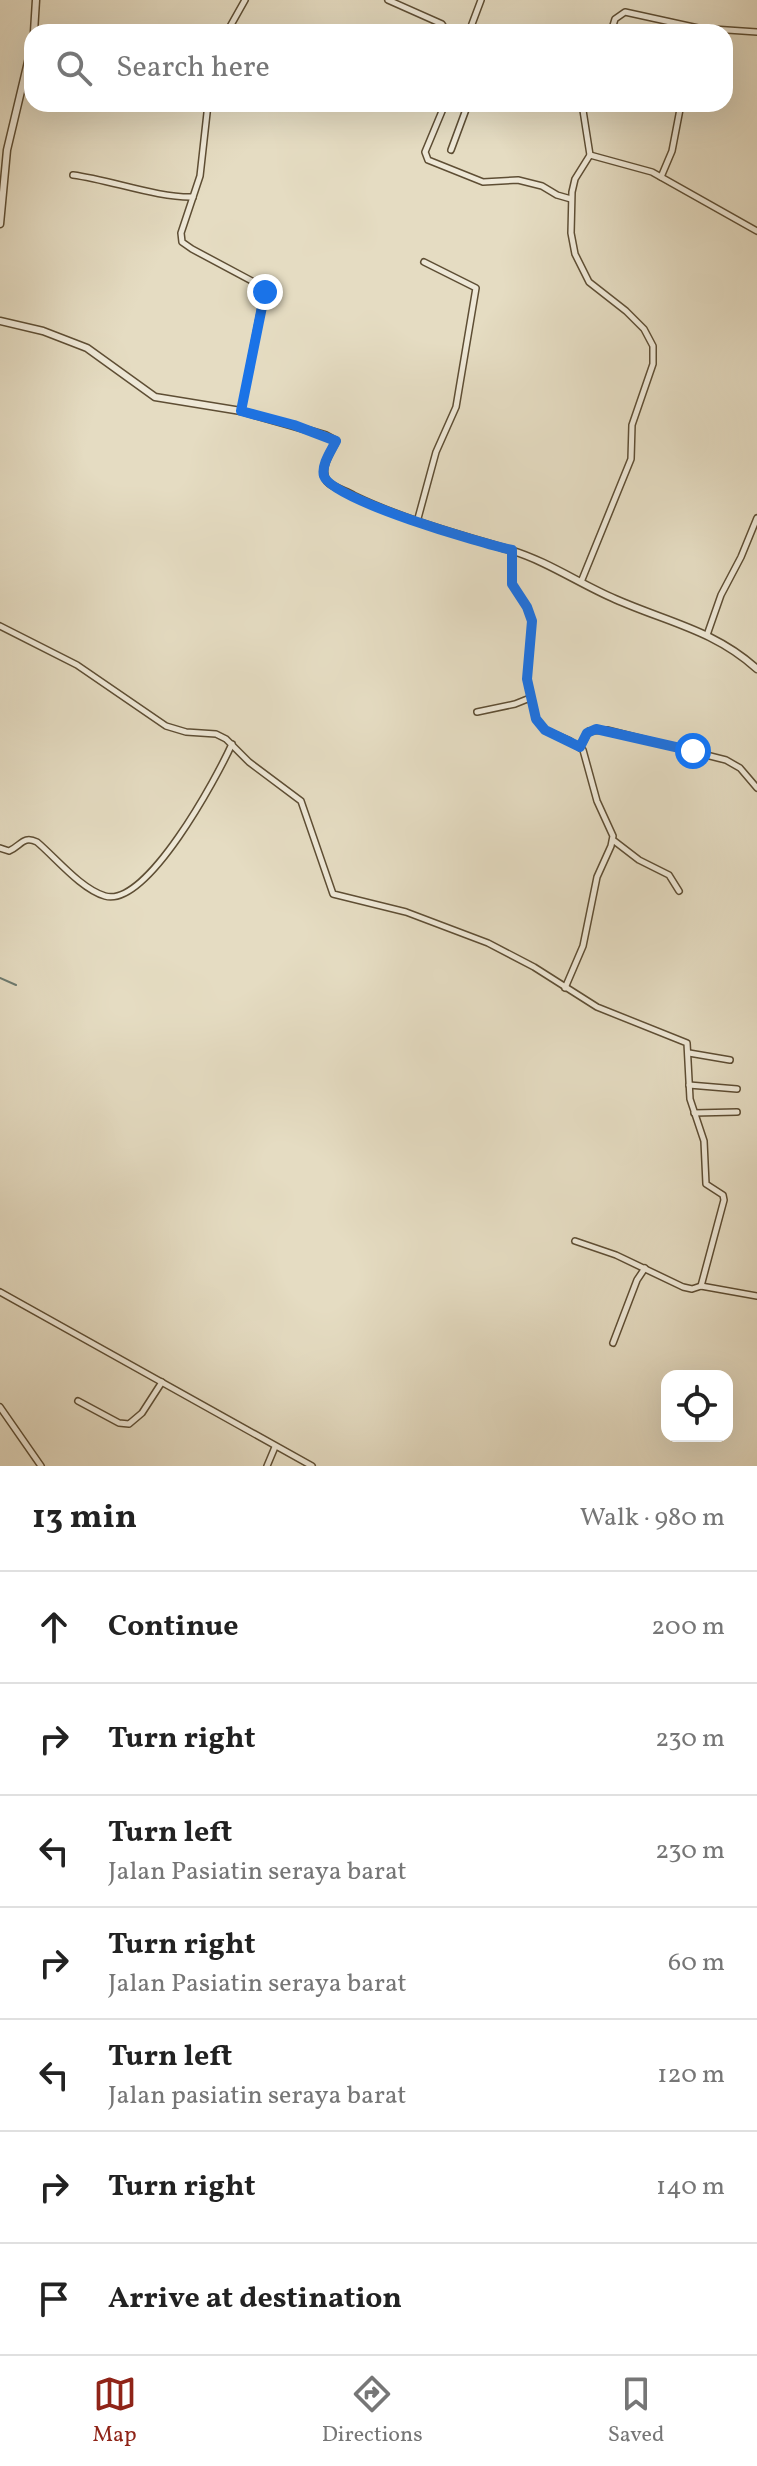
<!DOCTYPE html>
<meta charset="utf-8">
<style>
:root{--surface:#fff;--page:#f2f2f2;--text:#222;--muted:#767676;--line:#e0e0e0;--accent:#8f2418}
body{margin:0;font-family:Vollkorn,serif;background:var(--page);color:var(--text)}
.controls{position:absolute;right:24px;bottom:24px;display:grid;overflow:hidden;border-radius:16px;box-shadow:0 8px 32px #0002}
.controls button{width:72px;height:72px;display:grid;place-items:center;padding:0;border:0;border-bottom:2px solid var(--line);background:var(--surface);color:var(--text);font:40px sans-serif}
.stop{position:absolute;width:24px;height:24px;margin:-18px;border:6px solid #1a73e8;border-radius:50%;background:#fff}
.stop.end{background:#1a73e8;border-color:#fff;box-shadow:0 2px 8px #0008}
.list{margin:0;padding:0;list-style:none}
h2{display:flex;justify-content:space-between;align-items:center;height:104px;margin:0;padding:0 32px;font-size:34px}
h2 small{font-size:26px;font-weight:400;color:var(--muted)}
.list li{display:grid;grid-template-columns:52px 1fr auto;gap:24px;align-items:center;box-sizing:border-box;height:112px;padding:0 32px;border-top:2px solid var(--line)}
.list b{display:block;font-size:30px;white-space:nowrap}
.list p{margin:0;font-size:26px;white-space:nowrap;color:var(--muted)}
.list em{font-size:26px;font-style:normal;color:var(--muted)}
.icon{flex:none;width:44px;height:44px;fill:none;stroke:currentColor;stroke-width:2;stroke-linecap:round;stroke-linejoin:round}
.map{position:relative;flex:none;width:757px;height:1466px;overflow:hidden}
.search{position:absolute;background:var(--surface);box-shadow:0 8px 32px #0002;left:24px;right:24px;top:24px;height:88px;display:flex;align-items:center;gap:20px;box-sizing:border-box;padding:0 28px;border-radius:24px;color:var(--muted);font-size:30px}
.sheet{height:888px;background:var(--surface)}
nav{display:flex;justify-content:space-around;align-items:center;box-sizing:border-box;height:112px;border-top:2px solid var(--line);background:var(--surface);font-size:22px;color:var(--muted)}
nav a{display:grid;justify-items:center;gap:4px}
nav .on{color:var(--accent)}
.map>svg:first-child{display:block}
</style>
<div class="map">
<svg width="757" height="1466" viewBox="0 0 757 1466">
<rect width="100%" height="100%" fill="#e5dcc2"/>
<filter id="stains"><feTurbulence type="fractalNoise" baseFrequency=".0025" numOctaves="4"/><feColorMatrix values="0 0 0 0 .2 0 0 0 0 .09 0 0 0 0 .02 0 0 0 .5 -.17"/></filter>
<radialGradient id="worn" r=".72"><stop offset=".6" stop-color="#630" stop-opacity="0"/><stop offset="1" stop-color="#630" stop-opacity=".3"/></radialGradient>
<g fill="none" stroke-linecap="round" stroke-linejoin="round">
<!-- stream -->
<polyline stroke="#6e7c71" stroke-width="2" points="0,978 16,985"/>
<!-- minor casing -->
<g stroke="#5e4e34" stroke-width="8">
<g id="minor">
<polyline points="388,0 442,24 447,32"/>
<polyline points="227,32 245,0"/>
<polyline points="469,32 481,0"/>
<polyline points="611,32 615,19 625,12 698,28 757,32"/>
<polyline points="208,104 200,176 181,233 182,242 192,249 265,288 241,411"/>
<polyline points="445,104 425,152 428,160 483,182 518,180 542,186 557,195 571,199"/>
<polyline points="451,150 468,104"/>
<polyline points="590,155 652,172 757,231"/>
<path d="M73 175C111 180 157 198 193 197"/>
<polyline points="661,177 672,151 681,104"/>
<polyline points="417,522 436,452 456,407 476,288 424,262"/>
<polyline points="512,550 512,584 527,607 532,621 527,679 536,719 545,730 570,741 583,750 597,801 613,836 611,846 597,877 583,946 565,988"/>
<polyline points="581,582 631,459 632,425 653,364 653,346 644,329 626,311 589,282 575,254 571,233 572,192 575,179 590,155 582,104"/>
<polyline points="0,626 77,665 166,726 186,732 216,734 226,739 249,762 301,801 333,894 406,912 488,943 534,967 597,1007 687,1043 690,1099 704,1141 706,1184 723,1195 724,1200 701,1286"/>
<polyline points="707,635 721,595 741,557 757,518"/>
<polyline points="477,712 515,704 530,698"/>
<polyline points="580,747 589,731 607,730 726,760 740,768 757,788"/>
<polyline points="613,840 639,860 669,875 679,891"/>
<path d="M0 848 9 851C21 846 23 835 37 842 56 858 81 889 105 896 147 908 217 777 232 744"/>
<polyline points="689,1053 730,1060"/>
<polyline points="689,1085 737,1089"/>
<polyline points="694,1113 737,1112"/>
<polyline points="575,1241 616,1255 683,1287 692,1289 701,1286 757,1296"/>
<polyline points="0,1292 312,1466"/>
<polyline points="613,1343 637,1280 645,1268"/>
<polyline points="78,1401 119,1423 129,1424 142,1413 162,1382"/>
<polyline points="0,1407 41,1466"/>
<polyline points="267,1466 275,1447"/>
</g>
</g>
<!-- tertiary casing -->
<g stroke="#5e4e34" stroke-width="9">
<g id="tertiary">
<polyline points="34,32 36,0"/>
<polyline points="0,224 7,150 32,45"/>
<path d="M0 321 43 331 87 348 155 397 241 411 325 435 336 441C331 452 318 469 327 481 333 488 346 491 354 496 404 520 457 534 510 550 547 561 580 584 615 599 667 622 714 630 757 669"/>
</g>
</g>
<!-- minor -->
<use href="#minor" stroke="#eee8d7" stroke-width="5"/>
<!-- tertiary -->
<use href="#tertiary" stroke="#eee8d7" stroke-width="6"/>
</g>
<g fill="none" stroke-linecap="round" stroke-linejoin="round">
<!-- route -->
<path stroke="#1a73e8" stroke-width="10" d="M265 292 241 411 294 425 336 441C331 451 321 465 324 476 332 500 484 544 512 550V584L527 607 532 621 527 679 536 719 545 730 580 747 587 733 596 729 693 751"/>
</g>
<rect width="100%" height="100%" filter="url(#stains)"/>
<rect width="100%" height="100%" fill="url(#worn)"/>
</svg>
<div class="controls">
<button><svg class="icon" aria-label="locate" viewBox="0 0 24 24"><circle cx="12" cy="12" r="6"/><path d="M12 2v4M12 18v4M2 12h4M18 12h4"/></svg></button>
</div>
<div class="stop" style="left:693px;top:751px"></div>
<div class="stop end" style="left:265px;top:292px"></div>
<div class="search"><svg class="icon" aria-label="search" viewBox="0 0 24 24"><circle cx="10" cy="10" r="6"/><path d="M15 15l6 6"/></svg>Search here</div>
</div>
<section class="sheet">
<h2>13 min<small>Walk · 980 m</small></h2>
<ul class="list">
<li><svg class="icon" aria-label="ahead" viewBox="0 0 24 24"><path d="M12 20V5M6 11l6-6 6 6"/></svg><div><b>Continue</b></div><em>200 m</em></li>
<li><svg class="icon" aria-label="right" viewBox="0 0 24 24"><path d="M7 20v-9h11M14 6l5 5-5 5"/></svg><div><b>Turn right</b></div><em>230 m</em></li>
<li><svg class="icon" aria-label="left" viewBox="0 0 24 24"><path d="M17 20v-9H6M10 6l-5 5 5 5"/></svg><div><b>Turn left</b><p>Jalan Pasiatin seraya barat</p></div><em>230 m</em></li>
<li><svg class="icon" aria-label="right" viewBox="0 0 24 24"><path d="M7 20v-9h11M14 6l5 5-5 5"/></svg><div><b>Turn right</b><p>Jalan Pasiatin seraya barat</p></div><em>60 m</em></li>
<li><svg class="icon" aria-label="left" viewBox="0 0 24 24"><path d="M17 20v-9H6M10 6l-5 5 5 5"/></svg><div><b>Turn left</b><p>Jalan pasiatin seraya barat</p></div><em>120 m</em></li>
<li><svg class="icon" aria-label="right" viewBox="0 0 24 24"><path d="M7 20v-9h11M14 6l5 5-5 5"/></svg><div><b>Turn right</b></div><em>140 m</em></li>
<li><svg class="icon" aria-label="arrive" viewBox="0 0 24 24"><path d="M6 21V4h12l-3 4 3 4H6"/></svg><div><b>Arrive at destination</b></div></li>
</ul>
</section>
<nav>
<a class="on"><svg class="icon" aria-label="map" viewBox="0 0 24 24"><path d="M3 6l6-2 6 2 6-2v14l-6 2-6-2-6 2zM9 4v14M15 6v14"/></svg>Map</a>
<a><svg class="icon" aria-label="directions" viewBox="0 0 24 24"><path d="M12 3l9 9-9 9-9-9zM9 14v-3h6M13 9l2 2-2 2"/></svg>Directions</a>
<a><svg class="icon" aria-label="saved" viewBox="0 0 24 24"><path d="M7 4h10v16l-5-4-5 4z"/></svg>Saved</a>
</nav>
